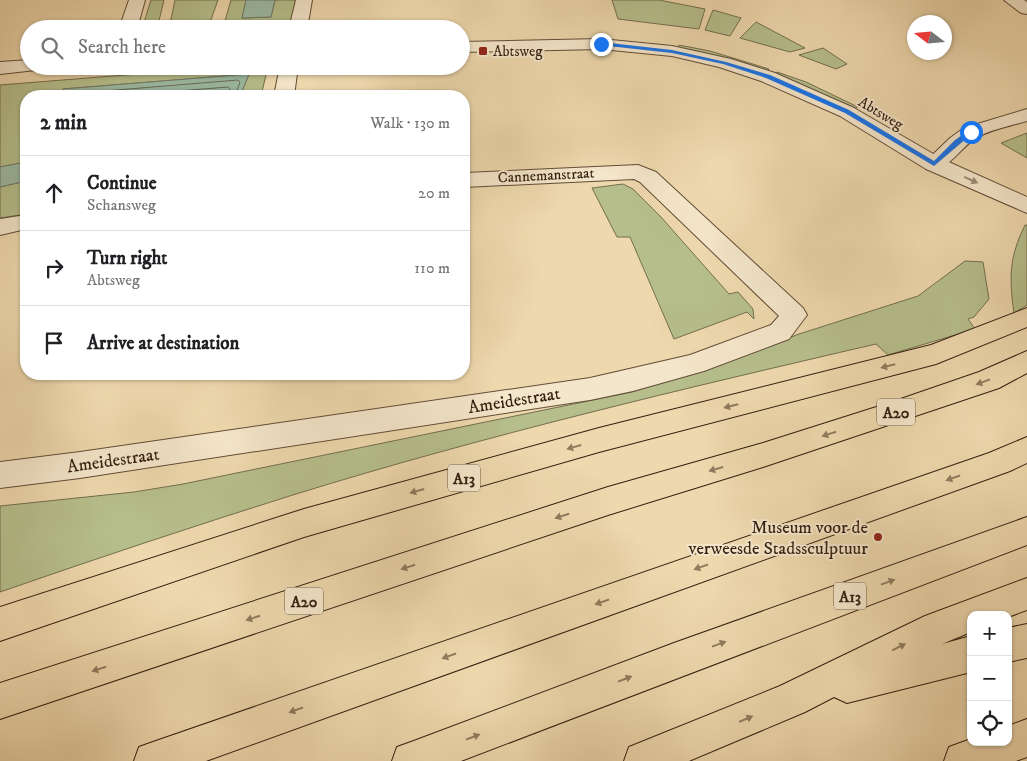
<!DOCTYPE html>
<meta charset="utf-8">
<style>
:root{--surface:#fff;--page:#f2f2f2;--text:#202124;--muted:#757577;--line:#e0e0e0}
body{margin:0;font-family:"IM FELL DW Pica",serif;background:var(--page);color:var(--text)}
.controls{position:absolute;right:15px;bottom:15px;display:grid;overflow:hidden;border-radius:10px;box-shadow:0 1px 4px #0004}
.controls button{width:45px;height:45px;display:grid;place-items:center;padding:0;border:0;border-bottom:1px solid var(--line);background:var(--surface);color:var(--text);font:25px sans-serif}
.compass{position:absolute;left:907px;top:15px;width:45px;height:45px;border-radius:50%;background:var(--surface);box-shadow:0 1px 4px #0004;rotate:286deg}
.stop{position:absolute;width:15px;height:15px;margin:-11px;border:4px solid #1a73e8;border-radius:50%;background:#fff}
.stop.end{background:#1a73e8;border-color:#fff;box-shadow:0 1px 5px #0008}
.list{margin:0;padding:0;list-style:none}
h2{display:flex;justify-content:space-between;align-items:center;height:65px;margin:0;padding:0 20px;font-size:21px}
h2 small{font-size:16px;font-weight:400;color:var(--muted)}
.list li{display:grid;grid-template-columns:32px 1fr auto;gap:15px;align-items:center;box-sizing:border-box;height:75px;padding:0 20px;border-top:1px solid var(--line)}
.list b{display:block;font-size:19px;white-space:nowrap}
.list p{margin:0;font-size:16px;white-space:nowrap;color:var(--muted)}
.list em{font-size:16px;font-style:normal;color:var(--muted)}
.icon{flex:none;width:28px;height:28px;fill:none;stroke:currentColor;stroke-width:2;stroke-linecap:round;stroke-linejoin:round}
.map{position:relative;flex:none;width:1027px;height:761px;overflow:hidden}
.search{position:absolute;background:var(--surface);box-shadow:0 1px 4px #0004;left:20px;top:20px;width:450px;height:55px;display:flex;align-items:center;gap:12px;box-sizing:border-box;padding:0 18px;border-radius:28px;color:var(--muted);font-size:19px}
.panel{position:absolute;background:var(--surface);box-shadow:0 1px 4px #0004;left:20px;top:90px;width:450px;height:290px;border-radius:20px}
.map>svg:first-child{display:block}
</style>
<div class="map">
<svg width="1027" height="761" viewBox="0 0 1027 761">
<rect width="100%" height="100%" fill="#eed8ad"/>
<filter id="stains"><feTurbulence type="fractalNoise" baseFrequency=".004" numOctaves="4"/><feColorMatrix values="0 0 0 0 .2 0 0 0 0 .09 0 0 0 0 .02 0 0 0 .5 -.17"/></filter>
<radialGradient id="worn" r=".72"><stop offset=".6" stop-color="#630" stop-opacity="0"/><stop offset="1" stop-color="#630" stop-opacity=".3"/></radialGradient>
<!-- green -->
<g fill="#b6bf8c" stroke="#746e4e">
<polygon points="151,0 164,0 157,29 142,29"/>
<polygon points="175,0 218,0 208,28 169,29"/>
<polygon points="231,0 246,0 242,18 271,17 275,0 296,0 291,22 287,25 223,28"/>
<polygon points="612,0 659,0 705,9 699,29 618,19"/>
<polygon points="713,10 741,18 730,36 705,30"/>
<polygon points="756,22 805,48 790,52 740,38"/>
<polygon points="679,45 710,51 769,69 766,72 678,49"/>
<polygon points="823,48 847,64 836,69 799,55"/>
<polygon points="262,70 266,75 261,96 240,96 249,74 63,89 59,96 26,96 26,162 0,167 0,85 163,72"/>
<polygon points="777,72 806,82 858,107 853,109 774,75"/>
<polygon points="1027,133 1027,158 1001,143"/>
<polygon points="26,181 26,214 0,218 0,187"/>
<polygon points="623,184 633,189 661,217 729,294 738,292 753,309 754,319 747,312 674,339 630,237 617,237 592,188"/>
<path d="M1025 225H1027V305L1014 313C1009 277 1009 258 1025 225Z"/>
<path d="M965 261 983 262 989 299 974 317 968 319 975 329 888 355 876 344C682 389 487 435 296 494 197 525 98 558 0 592V506L134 492 183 484 632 392 740 357 799 334 918 296Z"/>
</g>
<!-- water -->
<g fill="#9bbba5" stroke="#717c69">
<polygon points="246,0 275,0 271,17 242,18"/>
<polygon points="249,74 240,96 59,96 63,89"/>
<polygon points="26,162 26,181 0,187 0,167"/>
</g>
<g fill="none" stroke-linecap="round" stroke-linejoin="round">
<!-- shore -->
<g stroke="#676c5a" stroke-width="1">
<polyline points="65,96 68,94 238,80 240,82 235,96"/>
<polyline points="115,96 228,87 230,89 229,96"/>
</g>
<!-- minor casing -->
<g stroke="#624c37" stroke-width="2">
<g id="minor">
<polygon points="129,0 145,0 137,29 119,29"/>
<polygon points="296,0 312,0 307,29 289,29"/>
<polygon points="1004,0 1024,0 1027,2 1027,14 1021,13"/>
<polygon points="280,66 298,66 294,96 274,96"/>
<path d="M1027 109V121C1011 126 992 129 978 137 960 146 948 174 926 169L923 164 950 138 964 128Z"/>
<polygon points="638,165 656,172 803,308 807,315 789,339 704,371 633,391 590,400 80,478 0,488 0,462 80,452 590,378 690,355 771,325 779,316 640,182 634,179 464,187 464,173"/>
<polygon points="26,215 26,229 0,235 0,219"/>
</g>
</g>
<!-- tertiary casing -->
<g stroke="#624c37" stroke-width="2">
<g id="tertiary">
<polygon points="601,39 672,46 731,59 775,73 854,108 942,159 1027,197 1027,213 926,169 840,116 761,81 719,67 672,56 601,49 461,52 461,42"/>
<polygon points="29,60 29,66 38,66 36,70 0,74 0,62"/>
</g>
</g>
<!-- motorway casing -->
<g stroke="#331e10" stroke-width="2">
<g id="motorway">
<polygon points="1027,308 1027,327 936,364 599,452 304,537 0,641 0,607 304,509 599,428 931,345"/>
<polygon points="1027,351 1027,373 999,388 763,467 608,515 0,719 0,683 608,487 763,443 889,403 979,372"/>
<polygon points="1027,437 1027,463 1010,471 206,761 134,761 139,747 153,742 989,453"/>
<polygon points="1027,517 1027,545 461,761 392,761 397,747 411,742 674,643"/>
<polygon points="1027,578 1027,610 1008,617 1008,615 971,615 971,632 942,644 971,636 971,672 847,703 834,697 805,712 689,761 624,761 629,747 780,686 925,616"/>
<polygon points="1027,624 1027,658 1008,662 1008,628"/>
<polygon points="1027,719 1027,757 1016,761 944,761 949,747 971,739 971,742 1008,742 1008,726"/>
</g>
</g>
<!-- minor -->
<use href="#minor" fill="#f4e6ca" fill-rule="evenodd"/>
<!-- tertiary -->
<use href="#tertiary" fill="#f4e6ca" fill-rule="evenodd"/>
<!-- motorway -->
<use href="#motorway" fill="#eed8ad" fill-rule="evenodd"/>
</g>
<!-- one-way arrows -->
<defs><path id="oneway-solid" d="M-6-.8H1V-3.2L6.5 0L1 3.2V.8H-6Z" transform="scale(1.25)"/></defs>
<use fill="#9d8c76" href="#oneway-solid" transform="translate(971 180) rotate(24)"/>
<g fill="#907b5e">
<use href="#oneway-solid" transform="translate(888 366) rotate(166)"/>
<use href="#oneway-solid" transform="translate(983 382) rotate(160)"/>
<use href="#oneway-solid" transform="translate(731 406) rotate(166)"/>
<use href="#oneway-solid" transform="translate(829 434) rotate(162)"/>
<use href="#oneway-solid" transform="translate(574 447) rotate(164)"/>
<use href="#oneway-solid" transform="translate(716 469) rotate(164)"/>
<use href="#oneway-solid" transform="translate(953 478) rotate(161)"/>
<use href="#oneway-solid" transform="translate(417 491) rotate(164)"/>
<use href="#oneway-solid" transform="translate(562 516) rotate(162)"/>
<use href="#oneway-solid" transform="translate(408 567) rotate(162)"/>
<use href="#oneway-solid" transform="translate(701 567) rotate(161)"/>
<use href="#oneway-solid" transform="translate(888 582) rotate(-20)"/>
<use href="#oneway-solid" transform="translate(602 602) rotate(161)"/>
<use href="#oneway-solid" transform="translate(253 618) rotate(162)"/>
<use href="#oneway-solid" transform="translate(719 644) rotate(-20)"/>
<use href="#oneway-solid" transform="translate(899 647) rotate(-26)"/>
<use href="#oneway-solid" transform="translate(449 656) rotate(161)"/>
<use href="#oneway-solid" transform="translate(99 669) rotate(162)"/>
<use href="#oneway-solid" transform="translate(625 679) rotate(-21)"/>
<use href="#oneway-solid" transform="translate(296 710) rotate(161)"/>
<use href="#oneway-solid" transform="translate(746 719) rotate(-23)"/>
<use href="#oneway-solid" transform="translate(473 737) rotate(-21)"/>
</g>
<!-- route -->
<polygon fill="#1a73e8" points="601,42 672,50 726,62 770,75 849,110 934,161 955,140 968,131 974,132 934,166 845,113 766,78 723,64 672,53 599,45"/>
<!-- markers -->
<g fill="#8f2418" stroke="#f4e6ca" stroke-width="2">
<rect x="478" y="46" width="10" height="10" rx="2.5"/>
<circle cx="878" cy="537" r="5"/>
</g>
<g text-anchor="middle" stroke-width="4" stroke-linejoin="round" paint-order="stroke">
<!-- far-poi labels -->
<g font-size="15" fill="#331e10" stroke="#f4e6ca" text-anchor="start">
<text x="493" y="56">Abtsweg</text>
</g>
<!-- far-street labels -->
<g font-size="15" fill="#331e10" stroke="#f4e6ca">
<text transform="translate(881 113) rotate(31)" y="5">Abtsweg</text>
<text transform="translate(546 175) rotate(-3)" y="5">Cannemanstraat</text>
</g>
<!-- shield labels -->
<g fill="#f4e6ca" stroke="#6d5a48" stroke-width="1">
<rect x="877" y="398.5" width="38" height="27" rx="4"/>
<rect x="448" y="464.5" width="32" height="27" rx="4"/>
<rect x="834" y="582.5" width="32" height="27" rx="4"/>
<rect x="285" y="587.5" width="38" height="27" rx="4"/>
</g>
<g font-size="16" font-weight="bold" fill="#331e10">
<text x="896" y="418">A20</text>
<text x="464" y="484">A13</text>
<text x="850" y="602">A13</text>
<text x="304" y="607">A20</text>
</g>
<!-- street labels -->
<g font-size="18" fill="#331e10" stroke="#f4e6ca">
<text transform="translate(514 400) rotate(-9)" y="6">Ameidestraat</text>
<text transform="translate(113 460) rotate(-8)" y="6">Ameidestraat</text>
</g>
<!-- poi labels -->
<g font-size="18" fill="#331e10" stroke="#f4e6ca" text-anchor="end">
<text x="868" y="533">Museum voor de<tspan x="868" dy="21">verweesde Stadssculptuur</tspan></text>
</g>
</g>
<rect width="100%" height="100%" filter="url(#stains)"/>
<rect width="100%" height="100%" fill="url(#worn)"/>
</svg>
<div class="controls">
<button>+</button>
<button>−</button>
<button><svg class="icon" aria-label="locate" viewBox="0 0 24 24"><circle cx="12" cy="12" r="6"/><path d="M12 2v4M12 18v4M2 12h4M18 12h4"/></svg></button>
</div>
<svg class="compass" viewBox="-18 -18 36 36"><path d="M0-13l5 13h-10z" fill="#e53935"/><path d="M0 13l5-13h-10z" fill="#757577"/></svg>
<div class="stop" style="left:971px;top:132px"></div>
<div class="stop end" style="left:601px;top:44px"></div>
<div class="search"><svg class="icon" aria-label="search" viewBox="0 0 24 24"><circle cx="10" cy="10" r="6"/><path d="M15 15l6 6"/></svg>Search here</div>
<section class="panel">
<h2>2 min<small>Walk · 130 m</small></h2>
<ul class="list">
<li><svg class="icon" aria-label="ahead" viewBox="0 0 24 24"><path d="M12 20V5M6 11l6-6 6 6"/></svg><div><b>Continue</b><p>Schansweg</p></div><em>20 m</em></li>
<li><svg class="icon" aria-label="right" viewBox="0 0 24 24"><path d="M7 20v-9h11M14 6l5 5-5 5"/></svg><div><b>Turn right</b><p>Abtsweg</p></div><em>110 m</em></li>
<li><svg class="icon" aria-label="arrive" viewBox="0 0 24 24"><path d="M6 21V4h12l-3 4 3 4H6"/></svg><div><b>Arrive at destination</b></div></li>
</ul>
</section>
</div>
